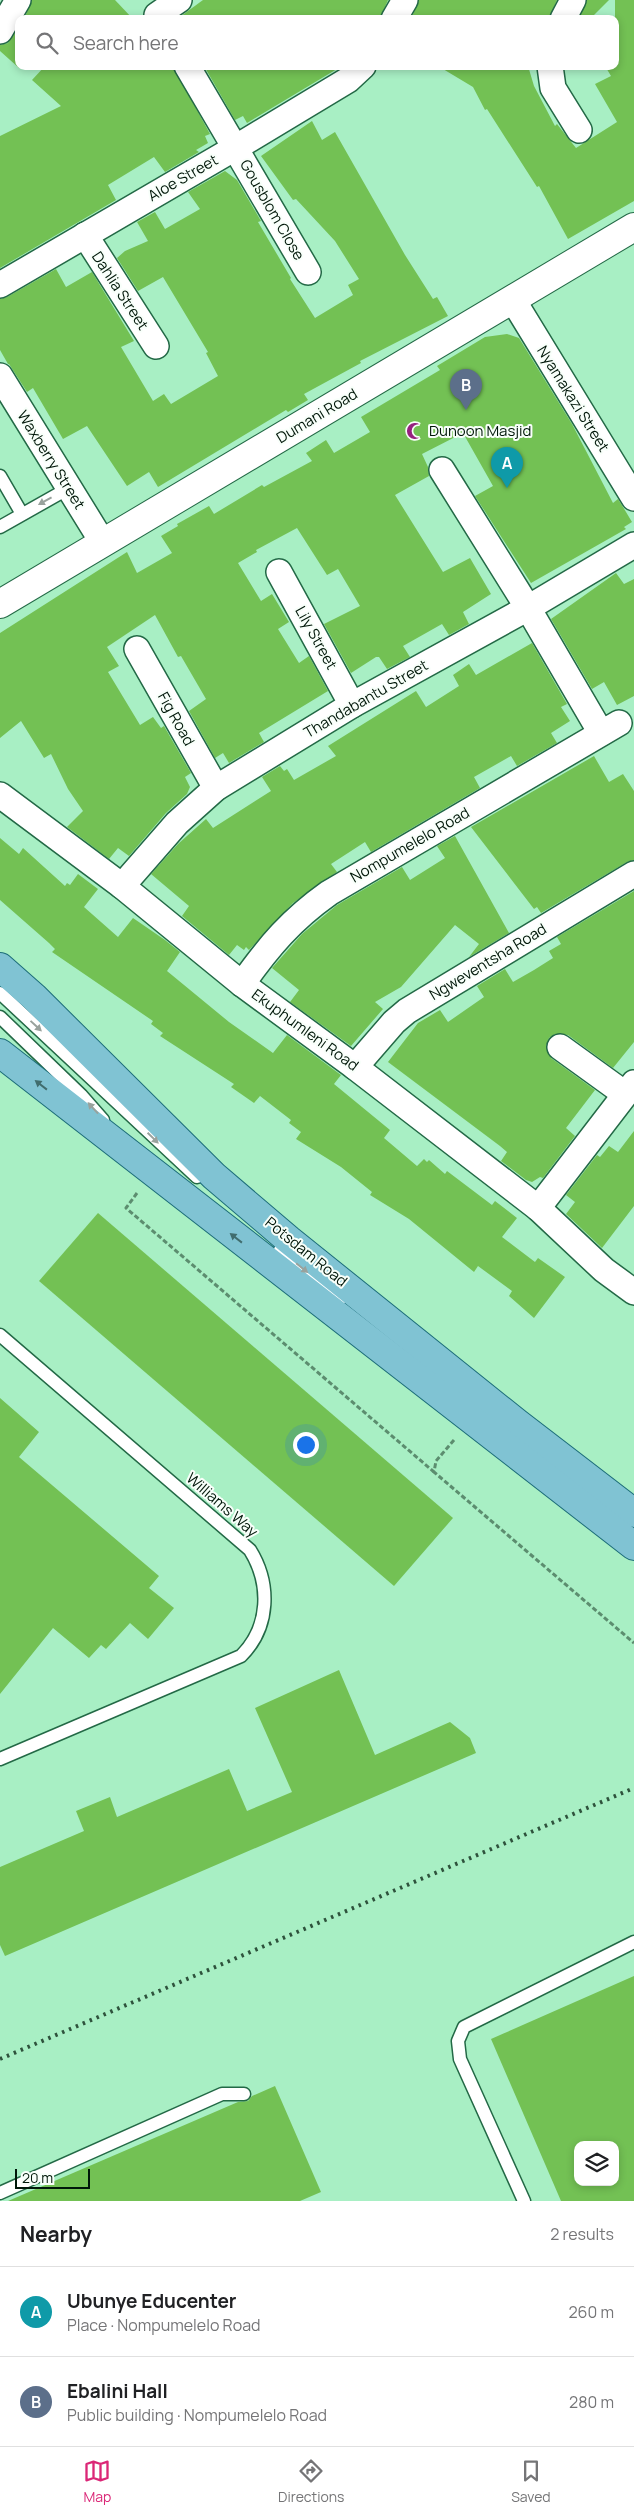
<!DOCTYPE html>
<meta charset="utf-8">
<style>
:root{--surface:#fff;--page:#f2f2f2;--text:#202124;--muted:#757577;--line:#e0e0e0;--accent:#db2777}
body{margin:0;font-family:Manrope,sans-serif;background:var(--page);color:var(--text)}
.controls{position:absolute;right:15px;bottom:15px;display:grid;overflow:hidden;border-radius:10px;box-shadow:0 2px 8px #0003}
.controls button{width:45px;height:45px;display:grid;place-items:center;padding:0;border:0;border-bottom:1px solid var(--line);background:var(--surface);color:var(--text);font:25px sans-serif}
.scale{position:absolute;left:15px;bottom:12px;width:75px;box-sizing:border-box;padding-left:5px;border:2px solid #001709;border-top:0;font-size:14px;line-height:18px;white-space:nowrap;color:#001709;-webkit-text-stroke:4px #f8fffa;paint-order:stroke}
.you{position:absolute;left:305px;top:1444px;width:18px;height:18px;margin:-12px;border:4px solid #fff;border-radius:50%;background:#1a73e8;box-shadow:0 0 0 8px #1a73e833}
.badge{display:grid;place-items:center;width:32px;height:32px;border-radius:50%;background:var(--accent);color:#fff;font-size:16px;font-weight:700}
.pin{position:absolute;translate:-50% -41px;filter:drop-shadow(0 1px 2px #0008)}
.pin::after{content:'';position:absolute;top:26px;width:18px;height:15px;background:inherit;clip-path:polygon(0 0,100% 0,50% 100%)}
.list{margin:0;padding:0;list-style:none}
h2{display:flex;justify-content:space-between;align-items:center;height:65px;margin:0;padding:0 20px;font-size:21px}
h2 small{font-size:16px;font-weight:400;color:var(--muted)}
.list li{display:grid;grid-template-columns:32px 1fr auto;gap:15px;align-items:center;box-sizing:border-box;height:90px;padding:0 20px;border-top:1px solid var(--line)}
.list b{display:block;font-size:19px;white-space:nowrap}
.list p{margin:0;font-size:16px;white-space:nowrap;color:var(--muted)}
.list em{font-size:16px;font-style:normal;color:var(--muted)}
.icon{flex:none;width:28px;height:28px;fill:none;stroke:currentColor;stroke-width:2;stroke-linecap:round;stroke-linejoin:round}
.map{position:relative;flex:none;width:634px;height:2201px;overflow:hidden}
.search{position:absolute;background:var(--surface);box-shadow:0 2px 8px #0003;left:15px;right:15px;top:15px;height:55px;display:flex;align-items:center;gap:12px;box-sizing:border-box;padding:0 18px;border-radius:10px;color:var(--muted);font-size:19px}
.sheet{height:245px;background:var(--surface)}
nav{display:flex;justify-content:space-around;align-items:center;box-sizing:border-box;height:70px;border-top:1px solid var(--line);background:var(--surface);font-size:14px;color:var(--muted)}
nav a{display:grid;justify-items:center;gap:2px}
nav .on{color:var(--accent)}
.map>svg:first-child{display:block}
</style>
<div class="map">
<svg width="634" height="2201" viewBox="0 0 634 2201">
<rect width="100%" height="100%" fill="#a8efc4"/>
<!-- building -->
<g fill="#73c154" fill-rule="evenodd">
<polygon points="32,0 115,0 133,19 24,19"/>
<polygon points="203,0 388,0 380,19 177,19"/>
<polygon points="419,0 557,0 549,19 411,19"/>
<polygon points="587,0 609,0 590,19 579,19"/>
<polygon points="615,0 634,0 634,201 568,239 539,186 537,187 487,109 485,110 473,87 438,66 528,66 534,86 555,126 557,124 576,148 617,122 595,84 611,76 605,66 615,66"/>
<polygon points="19,27 19,68 0,51 0,45 8,43"/>
<polygon points="45,66 173,66 210,134 205,136 208,143 196,150 199,152 165,172 154,157 108,185 116,200 0,268 0,136 61,106 32,80"/>
<polygon points="204,66 342,66 247,123 243,116 235,120"/>
<polygon points="312,121 322,140 335,132 405,255 433,299 437,297 448,316 360,361 361,363 304,394 308,400 288,412 286,410 158,487 149,472 127,486 87,426 63,439 33,388 27,392 9,364 8,364 0,350 0,299 7,297 56,269 66,287 92,272 134,341 121,347 153,401 164,394 171,404 218,376 206,353 208,352 163,277 138,291 117,258 125,251 148,241 137,222 155,212 165,229 200,209 188,192 225,171 237,180 261,221 258,222 291,278 290,279 315,318 353,295 348,285 359,279 335,241 296,199 293,200 261,156"/>
<polygon points="507,334 519,338 572,424 613,503 618,499 623,507 632,522 624,527 626,529 531,583 475,496 493,486 463,433 422,454 428,467 429,476 395,495 443,572 470,558 491,594 463,612 469,624 449,635 442,624 403,646 410,657 387,669 379,657 376,657 351,673 324,624 360,606 338,569 327,575 297,528 256,550 257,552 238,563 261,601 272,594 289,622 278,629 299,663 309,656 328,691 259,733 264,742 229,763 223,753 215,758 189,711 206,699 181,656 178,657 155,615 107,647 119,666 108,672 140,725 153,717 161,728 164,726 191,773 185,777 190,787 187,794 166,813 129,856 118,848 109,859 67,827 83,811 68,789 51,754 44,758 21,721 0,738 0,633 127,552 137,573 172,553 161,536 178,526 177,524 209,506 214,514 262,485 264,487 312,461 306,453 326,440 334,453 370,432 361,417 440,370 437,366 485,337"/>
<polygon points="616,573 624,584 634,579 634,696 617,705 604,682 592,689 551,619"/>
<polygon points="532,643 567,704 561,707 570,721 551,733 557,743 517,766 511,756 474,777 480,788 371,852 365,842 331,864 337,872 293,903 249,950 246,947 244,950 237,945 229,955 182,916 189,906 151,874 178,844 206,819 213,828 271,791 262,777 280,766 284,771 287,769 294,780 336,756 328,746 416,691 426,707 459,686 453,675 469,664 476,675"/>
<polygon points="594,756 609,782 623,774 634,791 634,860 627,862 541,913 537,907 534,909 471,827"/>
<polygon points="455,836 509,933 469,957 479,944 455,925 401,987 375,1002 383,1009 351,1046 290,1002 299,990 272,968 302,934 337,905 402,867 410,880 445,858 437,846"/>
<polygon points="0,838 19,854 23,848 65,886 67,883 70,885 78,874 98,889 84,907 118,937 133,918 165,940 180,952 167,971 229,1022 273,1053 287,1035 341,1075 334,1084 390,1130 384,1138 417,1166 424,1159 427,1162 429,1160 445,1174 447,1171 492,1205 495,1201 517,1218 502,1237 535,1262 538,1258 565,1277 534,1318 509,1296 512,1291 478,1266 474,1272 409,1219 370,1195 372,1192 341,1167 296,1139 301,1132 289,1123 291,1120 260,1096 254,1103 231,1087 234,1084 160,1036 163,1033 151,1024 153,1021 52,952 55,949 49,943 0,900"/>
<polygon points="634,891 634,1042 613,1068 568,1035 555,1034 549,1038 546,1046 551,1058 595,1090 566,1128 575,1136 543,1178 540,1177 532,1182 526,1180 501,1161 507,1152 500,1146 388,1062 418,1023 440,1010 448,1022 484,997 477,986 505,969 513,982 534,970 553,958 549,951 561,944 557,937"/>
<polygon points="634,1131 634,1206 602,1248 566,1214 575,1202 566,1195 597,1155 600,1157 609,1146 618,1152"/>
<polygon points="98,1213 453,1518 394,1586 39,1281"/>
<polygon points="0,1398 39,1432 19,1457 159,1576 149,1588 174,1608 148,1639 130,1623 106,1649 101,1645 89,1658 53,1628 0,1694"/>
<polygon points="339,1670 375,1755 450,1722 470,1738 476,1753 5,1956 0,1945 0,1867 84,1831 76,1811 110,1797 117,1817 229,1769 247,1811 292,1792 255,1708"/>
<path d="M634 1976V2201H561L491 2039ZM578 2145H615V2182H578Z"/>
<polygon points="275,2086 321,2192 300,2201 8,2201 238,2102 248,2101 252,2096"/>
</g>
<g fill="none" stroke-linecap="round" stroke-linejoin="round">
<!-- lane casing -->
<g stroke="#236946" stroke-width="15">
<g id="lane">
<polyline points="0,476 22,514"/>
<polyline points="0,527 69,488"/>
<polyline points="0,993 197,1177"/>
<polyline points="0,1017 81,1095 103,1120"/>
<polyline points="280,1250 340,1299"/>
<path d="M0 1335 250 1550C271 1584 270 1627 241 1656L0 1759"/>
<polyline points="0,2193 222,2094 244,2094"/>
<polyline points="524,2201 460,2059 458,2041 464,2027 634,1942"/>
</g>
</g>
<!-- street casing -->
<g stroke="#236946" stroke-width="28">
<g id="street">
<polyline points="157,15 179,0"/>
<polyline points="394,19 405,0"/>
<polyline points="563,19 573,0"/>
<polyline points="0,31 18,0"/>
<polyline points="187,66 308,272"/>
<polyline points="550,66 553,88 579,130"/>
<polyline points="85,235 156,346"/>
<polyline points="0,285 235,148 348,80 363,66"/>
<polyline points="513,300 634,498"/>
<polyline points="0,376 103,543"/>
<polyline points="442,470 528,608 601,733"/>
<polyline points="279,572 352,705"/>
<polyline points="137,649 216,788"/>
<polyline points="0,795 122,886 242,984 355,1067 538,1208 604,1270 634,1292"/>
<polyline points="122,886 177,823 216,788 352,705 528,608 634,545"/>
<path d="M242 984C269 946 291 920 329 893L619 723"/>
<polyline points="560,1047 625,1094"/>
<polyline points="355,1067 394,1022 407,1011 634,874"/>
<polyline points="538,1208 634,1083"/>
</g>
</g>
<!-- secondary casing -->
<g stroke="#236946" stroke-width="30">
<polyline id="secondary" points="0,604 634,227"/>
</g>
<!-- primary casing -->
<g stroke="#1c6d79" stroke-width="30">
<g id="primary">
<polyline points="0,967 34,997 214,1176 289,1240 517,1423 634,1513"/>
<polyline points="0,1053 634,1546"/>
</g>
</g>
<!-- path -->
<g stroke="#5c8d6f" stroke-width="3" stroke-dasharray="5 2.5" stroke-linecap="butt">
<polyline points="137,1193 126,1208 434,1472"/>
<polyline points="454,1440 436,1461 434,1472 634,1643"/>
</g>
<!-- lane -->
<use href="#lane" stroke="#fff" stroke-width="12"/>
<!-- street -->
<use href="#street" stroke="#fff" stroke-width="25"/>
<!-- secondary -->
<use href="#secondary" stroke="#fff" stroke-width="28"/>
<!-- primary -->
<use href="#primary" stroke="#80c3d3" stroke-width="28"/>
<!-- rail -->
<polyline stroke="#2e523c" stroke-width="4" stroke-dasharray="2.5 5" stroke-linecap="butt" points="0,2059 634,1788"/>
</g>
<!-- one-way arrows -->
<defs><path id="oneway-solid" d="M-6-.8H1V-3.2L6.5 0L1 3.2V.8H-6Z" transform="scale(1.25)"/></defs>
<g fill="#99a29d">
<use href="#oneway-solid" transform="translate(45 501) rotate(151)"/>
<use href="#oneway-solid" transform="translate(36 1026) rotate(43)"/>
<use href="#oneway-solid" transform="translate(93 1108) rotate(-132)"/>
<use href="#oneway-solid" transform="translate(153 1138) rotate(44)"/>
<use href="#oneway-solid" transform="translate(302 1268) rotate(39)"/>
</g>
<g fill="#406d6e">
<use href="#oneway-solid" transform="translate(41 1085) rotate(-142)"/>
<use href="#oneway-solid" transform="translate(236 1238) rotate(-142)"/>
</g>
<!-- icons -->
<defs>
<g id="mosque-bare" transform="scale(1.35)"><path d="M3.5-4.9A6 6 0 1 0 3.5 4.9A5 5 0 1 1 3.5-4.9Z" fill="#96217f" stroke="#f8fffa" stroke-width="2.5" paint-order="stroke"/></g>
</defs>
<g fill-rule="evenodd">
<use href="#mosque-bare" x="415" y="431"/>
</g>
<g text-anchor="middle" stroke-width="4" stroke-linejoin="round" paint-order="stroke">
<!-- street labels -->
<g font-size="15" fill="#001709" stroke="#f8fffa">
<text transform="translate(183 178) rotate(-30)" y="5">Aloe Street</text>
<text transform="translate(272 210) rotate(60)" y="5">Gousblom Close</text>
<text transform="translate(120 291) rotate(57)" y="5">Dahlia Street</text>
<text transform="translate(573 399) rotate(58)" y="5">Nyamakazi Street</text>
<text transform="translate(317 416) rotate(-31)" y="5">Dumani Road</text>
<text transform="translate(51 460) rotate(58)" y="5">Waxberry Street</text>
<text transform="translate(316 638) rotate(61)" y="5">Lily Street</text>
<text transform="translate(366 699) rotate(-30)" y="5">Thandabantu Street</text>
<text transform="translate(176 719) rotate(61)" y="5">Fig Road</text>
<text transform="translate(410 845) rotate(-30)" y="5">Nompumelelo Road</text>
<text transform="translate(488 962) rotate(-31)" y="5">Ngweventsha Road</text>
<text transform="translate(305 1030) rotate(36)" y="5">Ekuphumleni Road</text>
<text transform="translate(306 1252) rotate(39)" y="5">Potsdam Road</text>
<text transform="translate(222 1505) rotate(41)" y="5">Williams Way</text>
</g>
<!-- poi labels -->
<g font-size="15" fill="#001709" stroke="#f8fffa" text-anchor="start">
<text x="429" y="436">Dunoon Masjid</text>
</g>
</g>
</svg>
<div class="controls">
<button><svg class="icon" aria-label="layers" viewBox="0 0 24 24"><path d="M12 4l9 5-9 5-9-5zM3 14l9 5 9-5"/></svg></button>
</div>
<div class="scale">20 m</div>
<div class="you"></div>
<div class="pin badge" style="left:507px;top:488px;background:#0f9aa8">A</div>
<div class="pin badge" style="left:466px;top:410px;background:#5c6f8a">B</div>
<div class="search"><svg class="icon" aria-label="search" viewBox="0 0 24 24"><circle cx="10" cy="10" r="6"/><path d="M15 15l6 6"/></svg>Search here</div>
</div>
<section class="sheet">
<h2>Nearby<small>2 results</small></h2>
<ul class="list">
<li><span class="badge" style="background:#0f9aa8">A</span><div><b>Ubunye Educenter</b><p>Place · Nompumelelo Road</p></div><em>260 m</em></li>
<li><span class="badge" style="background:#5c6f8a">B</span><div><b>Ebalini Hall</b><p>Public building · Nompumelelo Road</p></div><em>280 m</em></li>
</ul>
</section>
<nav>
<a class="on"><svg class="icon" aria-label="map" viewBox="0 0 24 24"><path d="M3 6l6-2 6 2 6-2v14l-6 2-6-2-6 2zM9 4v14M15 6v14"/></svg>Map</a>
<a><svg class="icon" aria-label="directions" viewBox="0 0 24 24"><path d="M12 3l9 9-9 9-9-9zM9 14v-3h6M13 9l2 2-2 2"/></svg>Directions</a>
<a><svg class="icon" aria-label="saved" viewBox="0 0 24 24"><path d="M7 4h10v16l-5-4-5 4z"/></svg>Saved</a>
</nav>
